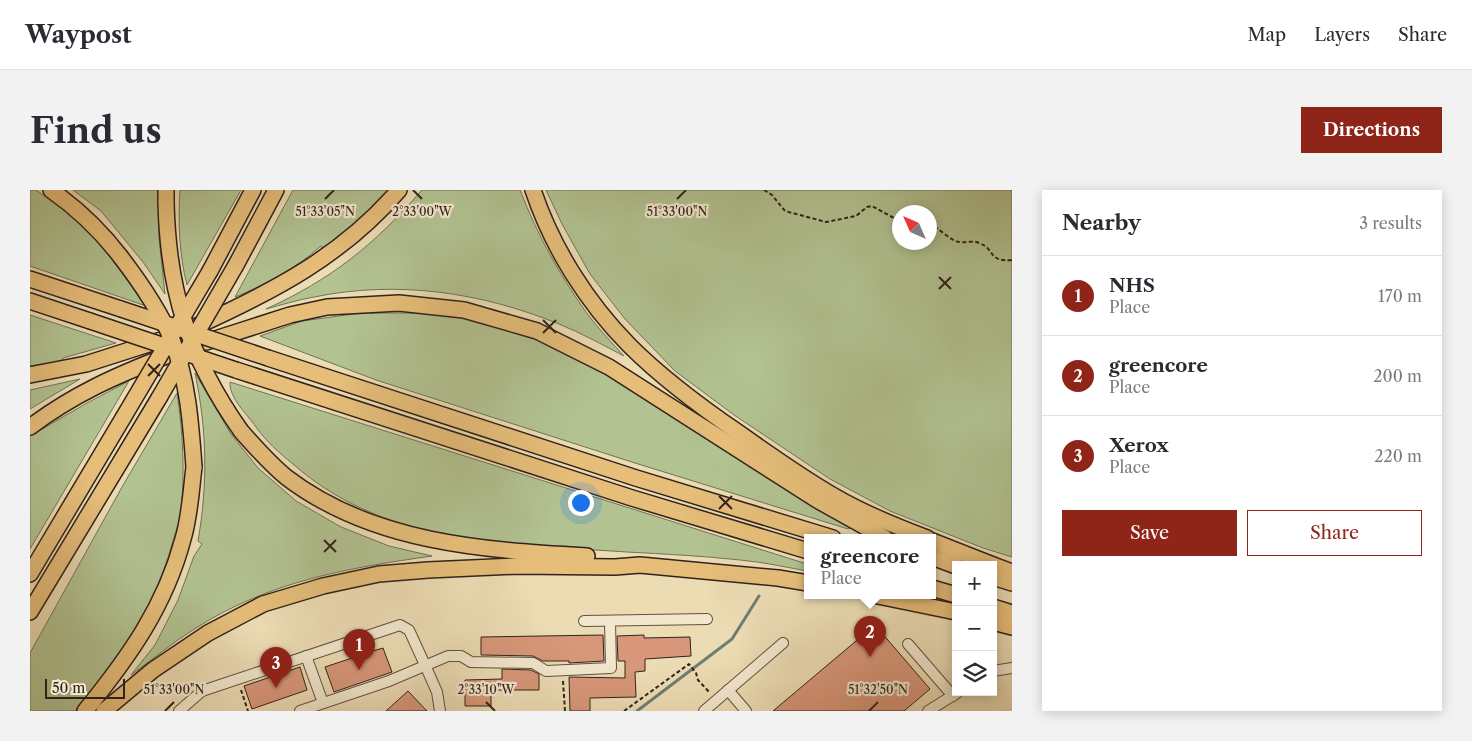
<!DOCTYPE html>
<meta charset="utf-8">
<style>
:root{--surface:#fff;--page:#f2f2f3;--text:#2b2b33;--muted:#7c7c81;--line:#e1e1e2;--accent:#8f2418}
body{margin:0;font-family:"Libre Caslon Text",serif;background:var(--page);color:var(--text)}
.controls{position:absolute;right:15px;bottom:15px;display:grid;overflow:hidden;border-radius:0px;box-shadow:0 2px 12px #0003}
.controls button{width:45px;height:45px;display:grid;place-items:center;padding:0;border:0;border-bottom:1px solid var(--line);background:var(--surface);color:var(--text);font:25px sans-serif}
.compass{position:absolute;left:862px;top:15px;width:45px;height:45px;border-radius:50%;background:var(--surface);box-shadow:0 2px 12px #0003;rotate:315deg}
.scale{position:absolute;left:15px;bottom:12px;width:80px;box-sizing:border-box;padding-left:5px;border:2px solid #31221b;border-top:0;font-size:14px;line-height:18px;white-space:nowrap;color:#31221b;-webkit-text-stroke:4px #f3e8ce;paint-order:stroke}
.you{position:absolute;left:550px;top:312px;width:18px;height:18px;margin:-12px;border:4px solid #fff;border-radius:50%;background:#1a73e8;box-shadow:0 0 0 8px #1a73e833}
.badge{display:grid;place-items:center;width:32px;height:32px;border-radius:50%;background:var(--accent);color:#fff;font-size:16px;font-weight:700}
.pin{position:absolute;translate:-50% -41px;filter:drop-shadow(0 1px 2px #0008)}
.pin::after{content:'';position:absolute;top:26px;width:18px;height:15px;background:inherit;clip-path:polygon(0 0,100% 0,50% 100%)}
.popup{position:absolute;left:774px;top:344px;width:132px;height:65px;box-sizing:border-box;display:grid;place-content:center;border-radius:0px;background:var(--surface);filter:drop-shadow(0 1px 4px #0005);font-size:16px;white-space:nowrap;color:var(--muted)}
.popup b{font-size:19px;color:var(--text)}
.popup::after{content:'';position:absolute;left:50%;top:100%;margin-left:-10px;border:10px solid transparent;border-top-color:var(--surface)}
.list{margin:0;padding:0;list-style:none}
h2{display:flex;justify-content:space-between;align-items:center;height:65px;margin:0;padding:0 20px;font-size:21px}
h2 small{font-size:16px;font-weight:400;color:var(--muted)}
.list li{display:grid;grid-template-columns:32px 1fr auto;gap:15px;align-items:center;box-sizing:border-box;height:80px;padding:0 20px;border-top:1px solid var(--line)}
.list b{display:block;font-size:19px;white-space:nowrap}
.list p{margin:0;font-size:16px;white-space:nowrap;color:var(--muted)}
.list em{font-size:16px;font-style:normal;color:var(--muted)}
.actions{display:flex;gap:10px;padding:15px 20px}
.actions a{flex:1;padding:11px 0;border:1px solid var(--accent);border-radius:0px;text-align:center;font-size:18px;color:var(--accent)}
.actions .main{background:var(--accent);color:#fff}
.icon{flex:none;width:28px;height:28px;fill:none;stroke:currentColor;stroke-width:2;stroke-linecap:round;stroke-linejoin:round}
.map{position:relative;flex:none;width:982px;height:521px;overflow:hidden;border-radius:0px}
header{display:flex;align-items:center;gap:30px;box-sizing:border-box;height:70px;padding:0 25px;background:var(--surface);border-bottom:1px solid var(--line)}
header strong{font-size:24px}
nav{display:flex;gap:28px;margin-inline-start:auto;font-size:18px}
.intro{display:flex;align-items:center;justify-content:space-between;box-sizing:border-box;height:120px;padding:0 30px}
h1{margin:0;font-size:35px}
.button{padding:12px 22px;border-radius:0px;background:var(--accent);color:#fff;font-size:18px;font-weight:700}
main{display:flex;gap:30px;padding:0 30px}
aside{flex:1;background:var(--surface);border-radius:0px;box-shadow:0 2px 12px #0003}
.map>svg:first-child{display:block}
</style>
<header>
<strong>Waypost</strong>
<nav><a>Map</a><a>Layers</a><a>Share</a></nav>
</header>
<div class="intro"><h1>Find us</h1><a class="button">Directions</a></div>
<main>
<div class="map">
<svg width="982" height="521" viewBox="0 0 982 521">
<rect width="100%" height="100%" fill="#ecdcb4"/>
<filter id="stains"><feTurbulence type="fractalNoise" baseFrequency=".004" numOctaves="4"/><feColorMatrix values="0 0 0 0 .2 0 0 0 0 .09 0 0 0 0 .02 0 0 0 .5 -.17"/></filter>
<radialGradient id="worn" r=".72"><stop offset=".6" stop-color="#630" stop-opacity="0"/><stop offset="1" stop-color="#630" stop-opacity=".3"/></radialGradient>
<!-- green -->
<g fill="#b2c291" stroke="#727256" fill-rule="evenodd">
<polygon points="0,0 6,0 9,2 39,24 67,49 116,116 0,76"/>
<polygon points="43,0 129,0 129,48 135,104 113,72 71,21"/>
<path d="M150 0H211L157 95C149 64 148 32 150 0Z"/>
<path d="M263 0H361L341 21 293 61 291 56C265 79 237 94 205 107Z"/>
<path d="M392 0H490C507 44 529 84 556 122 567 137 581 152 594 166 573 155 551 143 529 134 450 102 368 90 284 107 267 110 251 115 236 119 302 89 344 55 392 0Z"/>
<path d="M516 0H982V367L953 358 860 321 800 289 704 225 645 181 595 129 560 84 532 34ZM869 22H899V52H869Z"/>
<polygon points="331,123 387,123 448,130 488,141 536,160 607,199 823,337 818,339 605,273 346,190 230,146 272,131"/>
<polygon points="0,125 86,153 33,168 32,171 0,176"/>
<path d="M165 183 201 244 228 278 266 311 311 337 359 356 402 366C318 378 240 391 166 438 143 452 122 470 101 485L125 455 148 410 164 366 172 354 168 351C178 293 177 240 165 183Z"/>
<polygon points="50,189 0,219 0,200"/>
<polygon points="99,191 0,359 0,246 57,213"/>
<path d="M200 192 777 374V381C755 377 733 372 710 370 673 366 635 364 597 362 480 354 356 356 263 274 249 263 236 251 226 237 217 224 199 208 200 192Z"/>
<path d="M147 203C153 243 155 282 151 321 150 331 146 341 143 351 125 418 88 468 45 521H0V463L92 297Z"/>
</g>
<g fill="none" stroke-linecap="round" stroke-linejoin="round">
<!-- stream -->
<polyline stroke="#6f7e75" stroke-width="3" points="607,521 702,449 729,406"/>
</g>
<!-- building -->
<g fill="#d8977a" stroke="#31221b">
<polygon points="845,435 900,499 874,521 743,521"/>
<polygon points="573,445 574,471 539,473 539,471 513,471 503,466 451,465 451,447"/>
<polygon points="614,445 614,448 660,447 661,466 615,469 615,481 605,482 606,507 560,508 560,521 540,521 539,487 595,488 595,471 588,471 587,446"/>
<polygon points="324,457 329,465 353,458 362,482 304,502 295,477 322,468 321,459"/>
<polygon points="270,477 277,500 222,519 214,496"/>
<polygon points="472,479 501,480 509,484 509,500 461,500 461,516 435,516 435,490 472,489"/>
<polygon points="378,501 397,521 356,521"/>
</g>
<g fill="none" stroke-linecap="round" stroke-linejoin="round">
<!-- minor casing -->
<g stroke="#605041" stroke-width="12">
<g id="minor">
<polyline points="554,431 677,429"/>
<polyline points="878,454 923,506"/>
<polyline points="276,466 293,513"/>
<polyline points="963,481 982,478"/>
<polyline points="698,500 716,521"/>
<polyline points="149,521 172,501 370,435 379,440 395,475 407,502 410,521"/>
<polyline points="270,521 359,491 418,466 431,466 441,472 503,473 516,481 581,478 580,431"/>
<polyline points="674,521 753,453"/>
<polyline points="898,521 927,503"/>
</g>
</g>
<!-- highway casing -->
<g stroke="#31221b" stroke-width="18">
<g id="highway">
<path d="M21 0C48 19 70 40 90 66"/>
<path d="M503 0C522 57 557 113 600 156 633 189 671 217 709 243 740 265 771 287 804 306 833 323 865 336 897 348"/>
<polyline points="136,12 136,0"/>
<polyline points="206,75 246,0"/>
<polyline points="180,81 223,0"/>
<polyline points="0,89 91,119"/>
<polyline points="0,111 60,131"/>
<path d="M167 136C244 101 312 66 369 0"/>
<polyline points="176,152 260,125 297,117 369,113 434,120 507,141 579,177 787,310 855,348"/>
<polyline points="238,168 606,288 803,348"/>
<polyline points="206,180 602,308 778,361"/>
<polyline points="0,185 56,174 131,150"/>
<path d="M0 237C44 204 85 186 136 166"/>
<path d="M211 241C225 257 239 273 256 287 342 353 453 360 557 366"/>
<polyline points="902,351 963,375"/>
<polyline points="902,367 926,376"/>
<polyline points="963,375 982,382"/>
<polyline points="0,384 93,228"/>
<polyline points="963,387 982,393"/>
<polyline points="902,398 926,405"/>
<polyline points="848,406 926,422"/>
<polyline points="963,417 982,423"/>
<polyline points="0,422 129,208"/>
<polyline points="963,432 982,437"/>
<path d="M55 521C98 468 135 417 153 349 160 326 161 301 164 277"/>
<polyline points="74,521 123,480 178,443 233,414 293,396 349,384 398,380 487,376 585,377 610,375 748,388 778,393"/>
</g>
</g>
<!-- path -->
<g stroke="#31221b" stroke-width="2" stroke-dasharray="4 2.5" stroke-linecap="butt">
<polyline points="734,0 742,5 755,21 796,32 826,26 837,17 842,16 862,27 869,29"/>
<path d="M899 33C909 38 919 50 929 52 936 53 943 50 949 53 966 59 957 72 982 70"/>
<polyline points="533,491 535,521"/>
<polyline points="211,500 218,521"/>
<polyline points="594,521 659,474 666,483 668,490 680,503"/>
</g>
<!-- minor -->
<use href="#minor" stroke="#f3e8ce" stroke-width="10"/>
<!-- highway -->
<use href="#highway" stroke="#e6be7a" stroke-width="15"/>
<!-- highway-bridge casing -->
<g stroke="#31221b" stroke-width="18" stroke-linecap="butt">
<g id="highway-bridge">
<path d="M136 12C138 102 159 167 211 241"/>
<path d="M90 66C110 92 129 119 142 150 158 190 161 235 164 277"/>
<polyline points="91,119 238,168"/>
<polyline points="60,131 206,180"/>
<polyline points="129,208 206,75"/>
<polyline points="93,228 180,81"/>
</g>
</g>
<!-- highway-bridge -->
<use href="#highway-bridge" stroke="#e6be7a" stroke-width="15"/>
</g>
<!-- ticks -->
<path fill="none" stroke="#31221b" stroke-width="2" d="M383 0 392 9M295 9 304 0M647 9 656 0M909 87 921 99M909 99 921 87M513 130 526 143M513 143 526 130M118 174 130 186M118 186 130 174M689 306 702 319M689 319 702 306M294 350 306 362M294 362 306 350M456 512 465 521M135 521 144 512M839 521 848 512"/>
<g font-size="12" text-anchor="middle" fill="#31221b" stroke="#f3e8ce" stroke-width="4.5" stroke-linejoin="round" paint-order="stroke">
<text x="295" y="26">51°33'05"N</text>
<text x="392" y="26">2°33'00"W</text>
<text x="647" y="26">51°33'00"N</text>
<text x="144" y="504">51°33'00"N</text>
<text x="456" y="504">2°33'10"W</text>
<text x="848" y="504">51°32'50"N</text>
</g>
<rect width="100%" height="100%" filter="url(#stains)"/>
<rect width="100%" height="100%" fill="url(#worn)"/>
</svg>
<div class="controls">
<button>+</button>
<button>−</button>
<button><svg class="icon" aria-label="layers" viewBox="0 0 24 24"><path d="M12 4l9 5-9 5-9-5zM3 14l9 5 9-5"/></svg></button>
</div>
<svg class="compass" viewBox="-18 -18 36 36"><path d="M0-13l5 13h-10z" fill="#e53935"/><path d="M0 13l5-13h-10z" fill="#7c7c81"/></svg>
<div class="scale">50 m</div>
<div class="you"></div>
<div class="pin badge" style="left:329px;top:480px">1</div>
<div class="pin badge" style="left:840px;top:467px">2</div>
<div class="popup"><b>greencore</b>Place</div>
<div class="pin badge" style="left:246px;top:498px">3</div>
</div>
<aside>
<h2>Nearby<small>3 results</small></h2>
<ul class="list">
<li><span class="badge">1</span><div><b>NHS</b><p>Place</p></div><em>170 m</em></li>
<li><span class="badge">2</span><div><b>greencore</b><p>Place</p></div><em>200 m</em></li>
<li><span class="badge">3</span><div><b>Xerox</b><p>Place</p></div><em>220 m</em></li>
</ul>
<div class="actions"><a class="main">Save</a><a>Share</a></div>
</aside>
</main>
